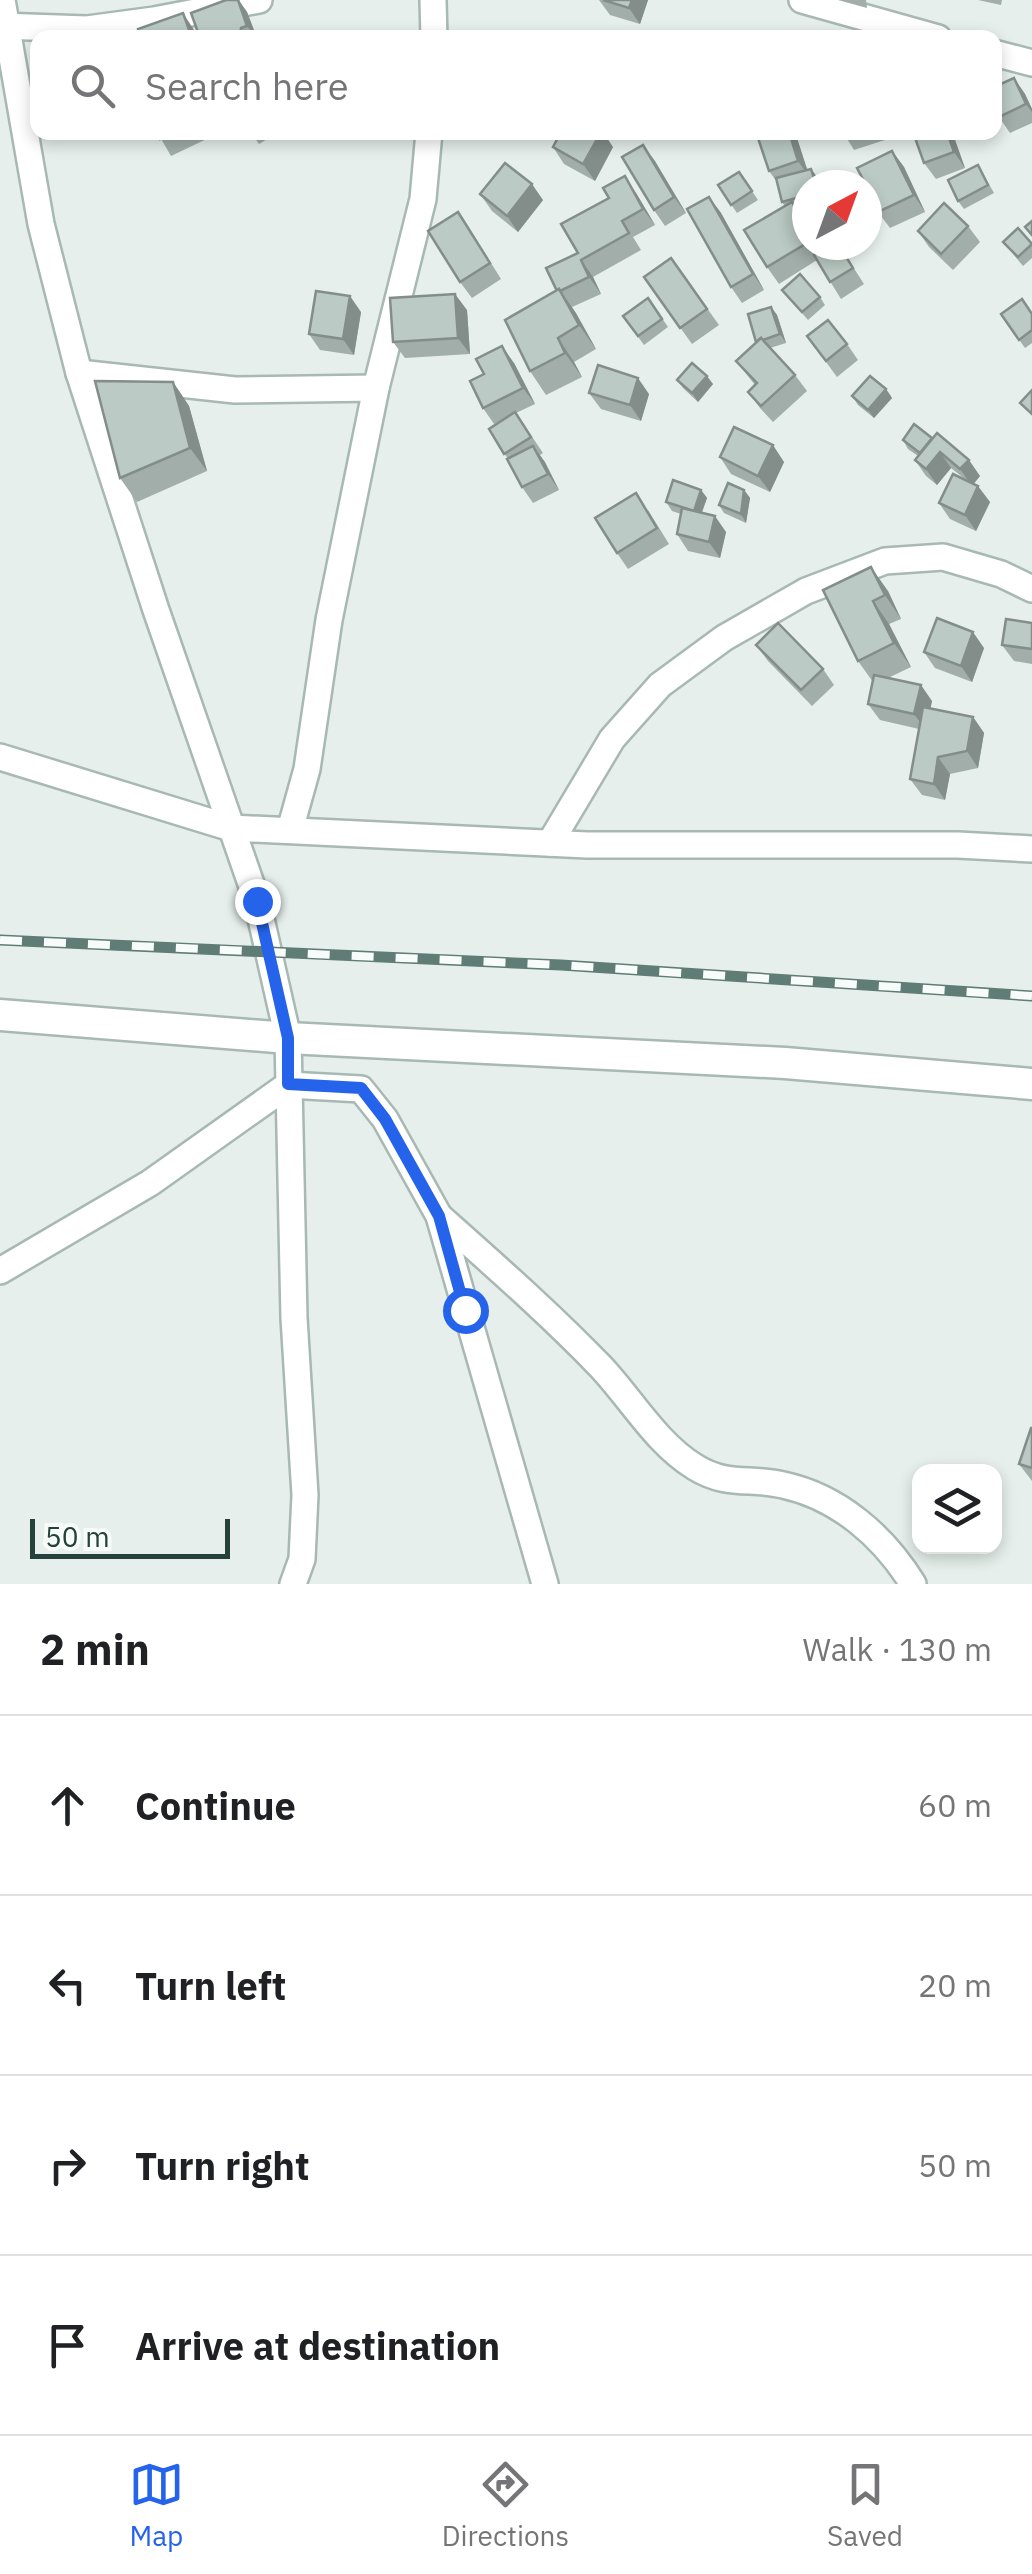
<!DOCTYPE html>
<meta charset="utf-8">
<style>
:root{--surface:#fff;--page:#f2f2f2;--text:#202124;--muted:#757577;--line:#e0e0e0;--accent:#2563eb}
body{margin:0;font-family:"IBM Plex Sans",sans-serif;background:var(--page);color:var(--text)}
.controls{position:absolute;right:30px;bottom:30px;display:grid;overflow:hidden;border-radius:20px;box-shadow:0 5px 15px #0003}
.controls button{width:90px;height:90px;display:grid;place-items:center;padding:0;border:0;border-bottom:2px solid var(--line);background:var(--surface);color:var(--text);font:50px sans-serif}
.compass{position:absolute;left:792px;top:170px;width:90px;height:90px;border-radius:50%;background:var(--surface);box-shadow:0 5px 15px #0003;rotate:41deg}
.scale{position:absolute;left:30px;bottom:25px;width:200px;box-sizing:border-box;padding-left:10px;border:5px solid #24423a;border-top:0;font-size:28px;line-height:35px;white-space:nowrap;color:#24423a;-webkit-text-stroke:8px #f7fbf9;paint-order:stroke}
.stop{position:absolute;width:30px;height:30px;margin:-22px;border:8px solid #2563eb;border-radius:50%;background:#fff}
.stop.end{background:#2563eb;border-color:#fff;box-shadow:0 2px 10px #0008}
.list{margin:0;padding:0;list-style:none}
h2{display:flex;justify-content:space-between;align-items:center;height:130px;margin:0;padding:0 40px;font-size:42px}
h2 small{font-size:32px;font-weight:400;color:var(--muted)}
.list li{display:grid;grid-template-columns:65px 1fr auto;gap:30px;align-items:center;box-sizing:border-box;height:180px;padding:0 40px;border-top:2px solid var(--line)}
.list b{display:block;font-size:38px;white-space:nowrap}
.list em{font-size:32px;font-style:normal;color:var(--muted)}
.icon{flex:none;width:55px;height:55px;fill:none;stroke:currentColor;stroke-width:2;stroke-linecap:round;stroke-linejoin:round}
.map{position:relative;flex:none;width:1032px;height:1584px;overflow:hidden}
.search{position:absolute;background:var(--surface);box-shadow:0 5px 15px #0003;left:30px;right:30px;top:30px;height:110px;display:flex;align-items:center;gap:25px;box-sizing:border-box;padding:0 35px;border-radius:20px;color:var(--muted);font-size:38px}
.sheet{height:850px;background:var(--surface)}
nav{display:flex;justify-content:space-around;align-items:center;box-sizing:border-box;height:140px;border-top:2px solid var(--line);background:var(--surface);font-size:28px;color:var(--muted)}
nav a{display:grid;justify-items:center;gap:5px}
nav .on{color:var(--accent)}
.map>svg:first-child{display:block}
</style>
<div class="map">
<svg width="1032" height="1584" viewBox="0 0 1032 1584">
<rect width="100%" height="100%" fill="#e6efeb"/>
<g fill="none" stroke-linecap="round" stroke-linejoin="round">
<!-- minor casing -->
<g stroke="#a8b8b2" stroke-width="30">
<g id="minor">
<polyline points="2,0 41,224 79,373 156,610 257,901 288,1038 294,1318 305,1495 302,1559 293,1584"/>
<polyline points="433,0 434,38"/>
<polyline points="802,0 938,38"/>
<polyline points="0,26 87,29 154,20 259,0"/>
<polyline points="994,53 1032,63"/>
<polyline points="79,373 235,390 376,388"/>
<polyline points="0,757 231,828 587,845 958,845 1032,849"/>
<polyline points="290,830 307,769 329,620 376,388 423,199 429,132"/>
<polyline points="550,843 612,739 660,685 724,638 806,591 885,561 943,557 1001,574 1032,589"/>
<path d="M439 1216C494 1265 550 1314 601 1367 632 1400 656 1443 695 1467 727 1487 751 1477 783 1485 839 1497 884 1537 913 1584"/>
<polyline points="0,1271 150,1183 288,1085 361,1089 385,1119 439,1216 545,1584"/>
</g>
</g>
<!-- tertiary casing -->
<g stroke="#a8b8b2" stroke-width="35">
<polyline id="tertiary" points="0,1015 288,1038 785,1063 1032,1084"/>
</g>
<!-- minor -->
<use href="#minor" stroke="#fff" stroke-width="25"/>
<!-- tertiary -->
<use href="#tertiary" stroke="#fff" stroke-width="30"/>
<!-- rail casing -->
<g stroke="#5f7d75" stroke-width="11">
<polyline id="rail" points="0,940 561,965 1032,996"/>
</g>
<!-- rail -->
<use href="#rail" stroke="#f7fbf9" stroke-width="8" stroke-dasharray="22" stroke-linecap="butt"/>
</g>
<!-- wall -->
<g fill="#a1aea9">
<polygon points="226,0 239,0 247,12 257,38 200,38"/>
<polygon points="599,0 648,0 640,24 610,15"/>
<polygon points="838,0 866,0 867,8"/>
<polygon points="978,0 1002,0 1001,5"/>
<polygon points="1014,78 1025,94 1032,109 1032,123 1010,133 999,117"/>
<polygon points="157,132 211,132 213,136 171,156"/>
<polygon points="251,132 279,132 259,144"/>
<polygon points="756,132 795,132 807,170 811,169 823,185 807,185 807,214 802,216 807,224 807,245 820,245 823,250 839,245 864,284 841,299 817,260 779,284 767,267 785,206 782,202 777,182 769,171"/>
<polygon points="843,132 892,132 894,137 854,150"/>
<polygon points="955,140 965,168 936,179 924,163"/>
<polygon points="643,145 686,213 665,226 654,210"/>
<polygon points="553,147 613,147 595,181 564,164"/>
<polygon points="892,151 904,167 925,212 890,228 878,212"/>
<polygon points="978,165 994,193 964,209 958,201"/>
<polygon points="739,172 758,200 737,213 718,185"/>
<polygon points="636,193 655,225 633,237 641,250 593,277 601,294 572,307 596,349 574,362 582,377 546,395 530,371 557,291 578,253"/>
<polygon points="480,194 543,200 518,232 492,211"/>
<polygon points="709,197 721,213 764,290 742,303 731,287"/>
<polygon points="968,226 980,242 953,270 929,247 918,231"/>
<polygon points="469,228 501,279 472,298 460,282"/>
<polygon points="1003,242 1032,243 1032,258 1023,266"/>
<polygon points="671,258 719,325 692,344 644,277"/>
<polygon points="782,290 820,297 825,305 808,320"/>
<polygon points="648,298 668,327 644,345 623,316"/>
<polygon points="771,307 777,315 786,343 770,348 795,375 807,391 773,422 760,408 748,392 755,385 736,361 756,342"/>
<polygon points="467,310 470,354 405,358 393,342"/>
<polygon points="361,312 354,355 320,350 309,334"/>
<polygon points="1001,314 1032,314 1032,343 1025,348"/>
<polygon points="807,336 847,344 858,360 837,377"/>
<polygon points="514,363 535,404 516,413 543,453 540,455 559,490 533,503 522,487 508,459 489,429 504,419 494,424 483,408 484,374"/>
<polygon points="677,380 713,384 698,402 683,388"/>
<polygon points="173,382 189,406 207,471 137,502 120,478"/>
<polygon points="886,389 892,398 874,418 858,405 852,396"/>
<polygon points="589,393 649,394 641,421 601,409"/>
<polygon points="914,424 980,476 973,484 990,502 976,531 950,519 939,503 965,479 951,468 937,485 926,476 915,460 918,456 908,449 903,440"/>
<polygon points="720,457 784,462 770,492 731,474"/>
<polygon points="701,490 707,498 702,513 726,532 720,558 688,551 677,534 681,514 672,511 666,502"/>
<polygon points="744,490 750,498 746,523 724,513 719,505"/>
<polygon points="648,510 669,544 628,569 617,553"/>
<polygon points="823,590 888,591 901,619 889,624 911,667 888,678 932,701 930,709 973,717 984,733 978,768 950,774 945,800 922,795 910,779 919,729 880,720 868,704 873,682 858,661"/>
<polygon points="1032,623 1032,664 1014,661 1002,645"/>
<polygon points="756,645 823,669 834,685 812,706 768,661"/>
<polygon points="984,648 972,682 935,668 924,652"/>
<polygon points="1032,1428 1032,1481 1019,1464"/>
</g>
<!-- shaded-wall -->
<g fill="#838d89">
<polygon points="238,0 247,12 257,38 247,26"/>
<polygon points="632,0 648,0 640,24 629,8"/>
<polygon points="183,13 194,30 197,38 192,38"/>
<polygon points="241,28 248,38 240,38"/>
<polygon points="1014,78 1025,94 1032,109 1032,112 1026,104"/>
<polygon points="601,132 603,132 613,147 595,181 583,164"/>
<polygon points="789,132 795,132 810,178 798,161"/>
<polygon points="947,132 950,132 955,140 965,168 954,152"/>
<polygon points="643,145 655,161 686,213 674,197"/>
<polygon points="892,151 904,167 925,212 914,195"/>
<polygon points="811,169 823,185 816,185"/>
<polygon points="625,176 636,193 655,225 643,209"/>
<polygon points="532,184 543,200 518,232 507,216"/>
<polygon points="709,197 721,213 764,290 753,274"/>
<polygon points="581,260 593,277 601,294 589,277"/>
<polygon points="559,289 576,313 596,349 579,325"/>
<polygon points="455,294 467,310 470,354 458,338"/>
<polygon points="350,296 361,312 354,355 343,339"/>
<polygon points="771,307 777,315 786,343 780,334"/>
<polygon points="558,338 574,362 582,377 565,353"/>
<polygon points="502,346 514,363 535,404 523,388"/>
<polygon points="707,376 713,384 698,402 692,393"/>
<polygon points="638,378 649,394 641,421 630,405"/>
<polygon points="173,382 189,406 207,471 190,448"/>
<polygon points="886,389 892,398 874,418 868,410"/>
<polygon points="773,445 784,462 770,492 758,476"/>
<polygon points="533,446 545,462 559,490 548,474"/>
<polygon points="940,452 951,468 937,485 926,469"/>
<polygon points="969,460 980,476 972,486 960,469"/>
<polygon points="978,486 990,502 976,531 965,515"/>
<polygon points="701,490 707,498 699,519 694,511"/>
<polygon points="744,490 750,498 746,523 741,514"/>
<polygon points="715,516 726,532 720,558 709,542"/>
<polygon points="871,567 888,591 901,619 885,595"/>
<polygon points="873,601 889,624 911,667 894,643"/>
<polygon points="973,632 984,648 972,682 961,666"/>
<polygon points="921,685 932,701 926,730 914,714"/>
<polygon points="973,717 984,733 978,768 967,751"/>
<polygon points="938,757 950,774 945,800 934,784"/>
</g>
<!-- building -->
<g fill="#bbcac4" stroke="#838d89" stroke-width="2.5">
<polygon points="226,0 238,0 247,26 241,28 240,38 200,38 191,13"/>
<polygon points="603,0 632,0 629,8"/>
<polygon points="183,13 192,38 140,38 138,29"/>
<polygon points="1014,78 1026,104 999,117 994,108 994,87"/>
<polygon points="157,132 174,132 160,139"/>
<polygon points="561,132 601,132 583,164 553,147"/>
<polygon points="756,132 789,132 798,161 769,171"/>
<polygon points="922,132 947,132 954,152 924,163 914,135"/>
<polygon points="643,145 674,197 654,210 622,157"/>
<polygon points="892,151 914,195 878,212 867,185 866,185 857,168"/>
<polygon points="505,163 532,184 507,216 480,194"/>
<polygon points="978,165 988,185 958,201 948,180"/>
<polygon points="811,169 816,185 807,185 807,195 782,202 776,178"/>
<polygon points="739,172 752,191 731,205 718,185"/>
<polygon points="625,176 643,209 622,221 629,233 581,260 589,277 560,291 559,289 557,291 546,268 578,253 561,224 609,198 603,188"/>
<polygon points="709,197 753,274 731,287 687,209"/>
<polygon points="792,202 807,226 807,243 767,267 744,230"/>
<polygon points="944,203 968,226 941,254 918,231"/>
<polygon points="458,212 490,263 460,282 428,231"/>
<polygon points="1032,221 1032,235 1025,227"/>
<polygon points="1018,228 1032,244 1018,257 1003,242"/>
<polygon points="830,245 839,245 853,268 830,282 814,255"/>
<polygon points="671,258 707,309 680,328 644,277"/>
<polygon points="800,274 820,297 802,312 782,290"/>
<polygon points="559,289 579,325 558,338 565,353 530,371 505,320"/>
<polygon points="316,291 350,296 343,339 309,334"/>
<polygon points="455,294 458,338 393,342 390,298"/>
<polygon points="648,298 662,319 638,336 623,316"/>
<polygon points="1022,299 1032,314 1032,330 1019,340 1001,314"/>
<polygon points="771,307 780,334 763,340 761,338 756,342 748,314"/>
<polygon points="828,320 847,344 826,361 807,336"/>
<polygon points="761,338 795,375 761,406 748,392 757,383 736,361"/>
<polygon points="502,346 523,388 483,408 470,381 484,374 476,359"/>
<polygon points="692,363 707,376 692,393 677,380"/>
<polygon points="598,365 638,378 630,405 589,393"/>
<polygon points="870,376 886,389 868,410 852,396"/>
<polygon points="95,381 173,382 190,448 120,478"/>
<polygon points="1032,390 1032,414 1020,403"/>
<polygon points="515,412 531,437 504,454 489,429"/>
<polygon points="914,424 932,438 920,453 903,440"/>
<polygon points="734,427 773,445 758,476 720,457"/>
<polygon points="937,433 969,460 960,469 940,452 926,469 915,460"/>
<polygon points="533,446 548,474 522,487 507,459"/>
<polygon points="953,474 978,486 965,515 939,503"/>
<polygon points="673,480 701,490 694,511 666,502"/>
<polygon points="728,483 744,490 741,514 719,505"/>
<polygon points="636,493 657,528 617,553 595,518"/>
<polygon points="682,508 715,516 709,542 677,534"/>
<polygon points="871,567 885,595 873,601 894,643 858,661 823,590"/>
<polygon points="937,618 973,632 961,666 924,652"/>
<polygon points="1006,619 1032,623 1032,649 1002,645"/>
<polygon points="778,623 823,669 801,690 756,645"/>
<polygon points="874,675 921,685 914,714 868,704"/>
<polygon points="923,707 973,717 967,751 938,757 934,784 910,779"/>
<polygon points="1031,1428 1032,1428 1032,1468 1019,1464"/>
</g>
<g fill="none" stroke-linecap="round" stroke-linejoin="round">
<!-- route -->
<polyline stroke="#2563eb" stroke-width="12" points="257,901 288,1038 288,1084 361,1088 385,1119 439,1216 465,1310"/>
</g>
</svg>
<div class="controls">
<button><svg class="icon" aria-label="layers" viewBox="0 0 24 24"><path d="M12 4l9 5-9 5-9-5zM3 14l9 5 9-5"/></svg></button>
</div>
<svg class="compass" viewBox="-18 -18 36 36"><path d="M0-13l5 13h-10z" fill="#e53935"/><path d="M0 13l5-13h-10z" fill="#757577"/></svg>
<div class="scale">50 m</div>
<div class="stop" style="left:465px;top:1310px"></div>
<div class="stop end" style="left:257px;top:901px"></div>
<div class="search"><svg class="icon" aria-label="search" viewBox="0 0 24 24"><circle cx="10" cy="10" r="6"/><path d="M15 15l6 6"/></svg>Search here</div>
</div>
<section class="sheet">
<h2>2 min<small>Walk · 130 m</small></h2>
<ul class="list">
<li><svg class="icon" aria-label="ahead" viewBox="0 0 24 24"><path d="M12 20V5M6 11l6-6 6 6"/></svg><div><b>Continue</b></div><em>60 m</em></li>
<li><svg class="icon" aria-label="left" viewBox="0 0 24 24"><path d="M17 20v-9H6M10 6l-5 5 5 5"/></svg><div><b>Turn left</b></div><em>20 m</em></li>
<li><svg class="icon" aria-label="right" viewBox="0 0 24 24"><path d="M7 20v-9h11M14 6l5 5-5 5"/></svg><div><b>Turn right</b></div><em>50 m</em></li>
<li><svg class="icon" aria-label="arrive" viewBox="0 0 24 24"><path d="M6 21V4h12l-3 4 3 4H6"/></svg><div><b>Arrive at destination</b></div></li>
</ul>
</section>
<nav>
<a class="on"><svg class="icon" aria-label="map" viewBox="0 0 24 24"><path d="M3 6l6-2 6 2 6-2v14l-6 2-6-2-6 2zM9 4v14M15 6v14"/></svg>Map</a>
<a><svg class="icon" aria-label="directions" viewBox="0 0 24 24"><path d="M12 3l9 9-9 9-9-9zM9 14v-3h6M13 9l2 2-2 2"/></svg>Directions</a>
<a><svg class="icon" aria-label="saved" viewBox="0 0 24 24"><path d="M7 4h10v16l-5-4-5 4z"/></svg>Saved</a>
</nav>
